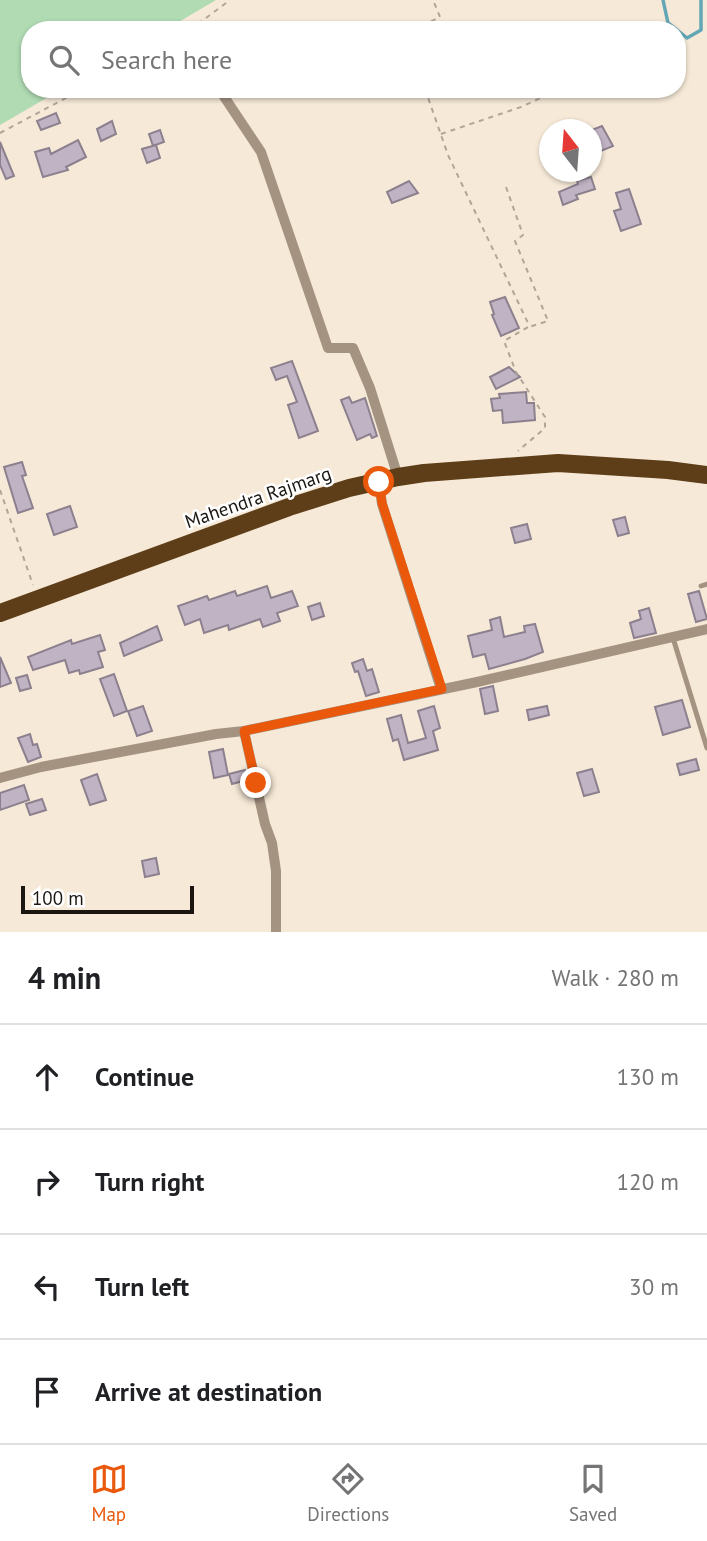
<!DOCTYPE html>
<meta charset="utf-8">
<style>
:root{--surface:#fff;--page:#f6f6f6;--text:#202124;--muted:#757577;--line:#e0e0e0;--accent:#ea580c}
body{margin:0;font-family:"PT Sans",sans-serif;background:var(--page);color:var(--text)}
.compass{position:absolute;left:539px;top:119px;width:63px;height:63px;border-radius:50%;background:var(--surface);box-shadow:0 2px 5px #0004;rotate:343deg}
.scale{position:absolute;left:21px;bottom:18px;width:173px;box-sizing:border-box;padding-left:7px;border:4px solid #1b1610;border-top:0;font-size:19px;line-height:24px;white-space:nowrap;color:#1b1610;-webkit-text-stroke:5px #fff;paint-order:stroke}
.stop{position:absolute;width:21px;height:21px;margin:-16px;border:5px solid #ea580c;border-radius:50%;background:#fff}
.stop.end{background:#ea580c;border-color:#fff;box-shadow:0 2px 7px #0008}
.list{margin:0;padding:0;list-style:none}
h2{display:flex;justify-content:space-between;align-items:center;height:91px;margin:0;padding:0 28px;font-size:30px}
h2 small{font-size:23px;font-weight:400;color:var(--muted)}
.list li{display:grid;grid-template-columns:46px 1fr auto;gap:21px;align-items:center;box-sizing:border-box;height:105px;padding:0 28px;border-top:2px solid var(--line)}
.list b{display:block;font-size:26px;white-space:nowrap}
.list em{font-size:23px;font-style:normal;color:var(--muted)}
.icon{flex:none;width:38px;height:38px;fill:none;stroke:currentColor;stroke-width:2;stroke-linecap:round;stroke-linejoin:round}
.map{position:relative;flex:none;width:707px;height:932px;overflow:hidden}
.search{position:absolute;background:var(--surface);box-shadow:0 2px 5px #0004;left:21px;right:21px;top:21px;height:77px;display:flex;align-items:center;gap:18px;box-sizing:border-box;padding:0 24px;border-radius:28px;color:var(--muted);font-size:26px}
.sheet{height:511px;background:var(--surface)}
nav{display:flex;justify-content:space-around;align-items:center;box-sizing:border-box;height:98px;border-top:2px solid var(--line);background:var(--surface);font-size:19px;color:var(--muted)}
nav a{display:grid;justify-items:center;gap:4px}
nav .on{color:var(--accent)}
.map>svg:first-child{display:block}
</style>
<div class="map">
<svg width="707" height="932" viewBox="0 0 707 932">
<rect width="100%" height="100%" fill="#f6e9d7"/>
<!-- green -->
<polygon fill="#b0dbb3" points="0,0 216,0 165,30 30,30 30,89 62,89 0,125"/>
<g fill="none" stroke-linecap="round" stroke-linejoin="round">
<!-- stream -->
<g stroke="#63a7b7" stroke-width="3.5">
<polyline points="663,0 668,23 677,30"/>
<polyline points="677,30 687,38 701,30 701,0"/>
</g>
</g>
<!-- building -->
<g fill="#c0b3c4" stroke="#8c808f" stroke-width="2">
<polygon points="56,113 60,123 41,130 37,121"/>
<polygon points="112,121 116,134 101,141 97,129"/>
<polygon points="602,126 613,146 596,153 592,140 592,130"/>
<polygon points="160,130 164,142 153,146 149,134"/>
<polygon points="78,140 86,157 66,167 68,170 43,177 35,152 49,148 51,154"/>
<polygon points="0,142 14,176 6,179 0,165"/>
<polygon points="156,145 160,158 147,163 142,149"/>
<polygon points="591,177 595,189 576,195 578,199 563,205 559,192 578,184 577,181"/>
<polygon points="409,181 418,193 392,203 387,192"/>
<polygon points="629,189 641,224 621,231 614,211 621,209 616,193"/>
<polygon points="505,297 519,328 501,336 492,315 494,314 490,302"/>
<polygon points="292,361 318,431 299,438 288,405 297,402 287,376 276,380 271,368"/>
<polygon points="509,367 520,377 496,389 490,377"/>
<polygon points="526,392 527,403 534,403 535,420 503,423 502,410 493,411 491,399 500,398 499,394"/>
<polygon points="349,397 352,403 365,398 377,436 372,438 370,434 357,440 341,400"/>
<polygon points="22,462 26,475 22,476 33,508 18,513 4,467"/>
<polygon points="70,506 77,527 54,535 47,514"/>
<polygon points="625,517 629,533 618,536 613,520"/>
<polygon points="527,524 531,539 515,543 511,528"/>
<polygon points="267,586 271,598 292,591 298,606 277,613 280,621 263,627 260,619 229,630 228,625 204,633 200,619 185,625 178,606 207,596 209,600 235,591 237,596"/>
<polygon points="699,591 707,619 696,622 688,594"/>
<polygon points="320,603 324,616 312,620 308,607"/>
<polygon points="649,608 656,633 634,638 630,623 641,619 639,611"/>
<polygon points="500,617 504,637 525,632 524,626 535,624 543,652 525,659 489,669 485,654 473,657 468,636 492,630 490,620"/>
<polygon points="157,626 162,640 124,656 120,643"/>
<polygon points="100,635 105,650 98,652 103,667 80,674 79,670 69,673 65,660 33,670 28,657 71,640 72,644"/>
<polygon points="0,657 11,683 0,687"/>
<polygon points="363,659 367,671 372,669 379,692 366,696 358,671 355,672 352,663"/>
<polygon points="114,674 127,711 114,716 100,679"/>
<polygon points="27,675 31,688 20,691 16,678"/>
<polygon points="493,686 498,711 485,714 480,689"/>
<polygon points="682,700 690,727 663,735 655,707"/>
<polygon points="143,706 152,731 137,736 128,711"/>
<polygon points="434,706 440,728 433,731 438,750 404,760 398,739 393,741 387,719 401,715 408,743 426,738 418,711"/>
<polygon points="547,706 549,715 529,720 527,710"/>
<polygon points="30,734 33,745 37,744 41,757 28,762 18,738"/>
<polygon points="223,749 228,775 214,778 209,752"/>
<polygon points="696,759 699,770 680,775 677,764"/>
<polygon points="592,769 599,792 584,796 577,773"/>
<polygon points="245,770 247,780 232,784 229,774"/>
<polygon points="97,774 106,800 90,805 81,780"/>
<polygon points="24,785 29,800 0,810 0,793"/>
<polygon points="42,799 46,810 30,815 26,804"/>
<polygon points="156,858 159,874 145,877 142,861"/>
</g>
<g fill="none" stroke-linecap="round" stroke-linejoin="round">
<!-- path -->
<g stroke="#b0a698" stroke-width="2" stroke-dasharray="5 5" stroke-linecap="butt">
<polyline points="190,30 230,0"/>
<polyline points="413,30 440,17 433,0"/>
<polyline points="425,89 448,155 528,323 528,327 504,341 516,372 545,417 545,428 518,451"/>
<polyline points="0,133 83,89"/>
<polyline points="441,134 521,107 560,89"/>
<polyline points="506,187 523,235 515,241 548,321 529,327"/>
<polyline points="0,490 33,585"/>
</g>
<!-- service -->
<g stroke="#a59382" stroke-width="5">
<polyline points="701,586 707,584"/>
<polyline points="673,638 707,748"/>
</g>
<!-- minor -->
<g stroke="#a59382" stroke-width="10">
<polyline points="219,89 261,152 328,348 353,348 370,388 398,477"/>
<polyline points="379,482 382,504 441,689"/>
<polyline points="244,731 265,824 272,843 276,871 276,932"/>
<polyline points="0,778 41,767 216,734 244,731 477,682 707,629"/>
</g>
<!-- trunk -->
<polyline stroke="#5e3e18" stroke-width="18" points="0,613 289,507 349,488 398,477 424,473 558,463 668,470 707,475"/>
</g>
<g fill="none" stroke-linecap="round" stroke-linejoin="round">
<!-- route -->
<polyline stroke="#ea580c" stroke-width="9" points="256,783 244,731 442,689 382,503 379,482"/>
</g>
<g text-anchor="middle" stroke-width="5" stroke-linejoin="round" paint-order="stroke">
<!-- street labels -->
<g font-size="19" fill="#1b1610" stroke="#fff">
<text transform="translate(258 497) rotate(-19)" y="7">Mahendra Rajmarg</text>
</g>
</g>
</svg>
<svg class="compass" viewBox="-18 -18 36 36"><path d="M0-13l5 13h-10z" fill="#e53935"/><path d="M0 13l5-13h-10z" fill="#757577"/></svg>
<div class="scale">100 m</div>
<div class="stop" style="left:379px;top:482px"></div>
<div class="stop end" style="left:256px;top:783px"></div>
<div class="search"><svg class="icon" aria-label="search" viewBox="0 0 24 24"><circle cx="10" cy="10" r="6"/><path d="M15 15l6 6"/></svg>Search here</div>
</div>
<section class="sheet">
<h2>4 min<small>Walk · 280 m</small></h2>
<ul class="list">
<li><svg class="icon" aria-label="ahead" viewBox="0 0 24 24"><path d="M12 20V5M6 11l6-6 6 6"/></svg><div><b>Continue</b></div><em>130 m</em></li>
<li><svg class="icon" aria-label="right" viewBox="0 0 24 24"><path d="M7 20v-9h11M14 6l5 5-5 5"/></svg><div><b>Turn right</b></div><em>120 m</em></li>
<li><svg class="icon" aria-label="left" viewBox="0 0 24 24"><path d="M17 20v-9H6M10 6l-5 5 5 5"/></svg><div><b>Turn left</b></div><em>30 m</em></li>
<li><svg class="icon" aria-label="arrive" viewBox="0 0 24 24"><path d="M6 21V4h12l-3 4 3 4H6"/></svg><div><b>Arrive at destination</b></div></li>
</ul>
</section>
<nav>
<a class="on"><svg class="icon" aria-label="map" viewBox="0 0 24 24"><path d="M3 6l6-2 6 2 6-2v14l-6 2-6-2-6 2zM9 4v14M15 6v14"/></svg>Map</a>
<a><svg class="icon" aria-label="directions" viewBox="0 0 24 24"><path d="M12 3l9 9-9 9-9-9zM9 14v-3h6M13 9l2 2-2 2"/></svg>Directions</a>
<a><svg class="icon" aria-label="saved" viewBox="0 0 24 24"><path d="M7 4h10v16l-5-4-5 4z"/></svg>Saved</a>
</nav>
